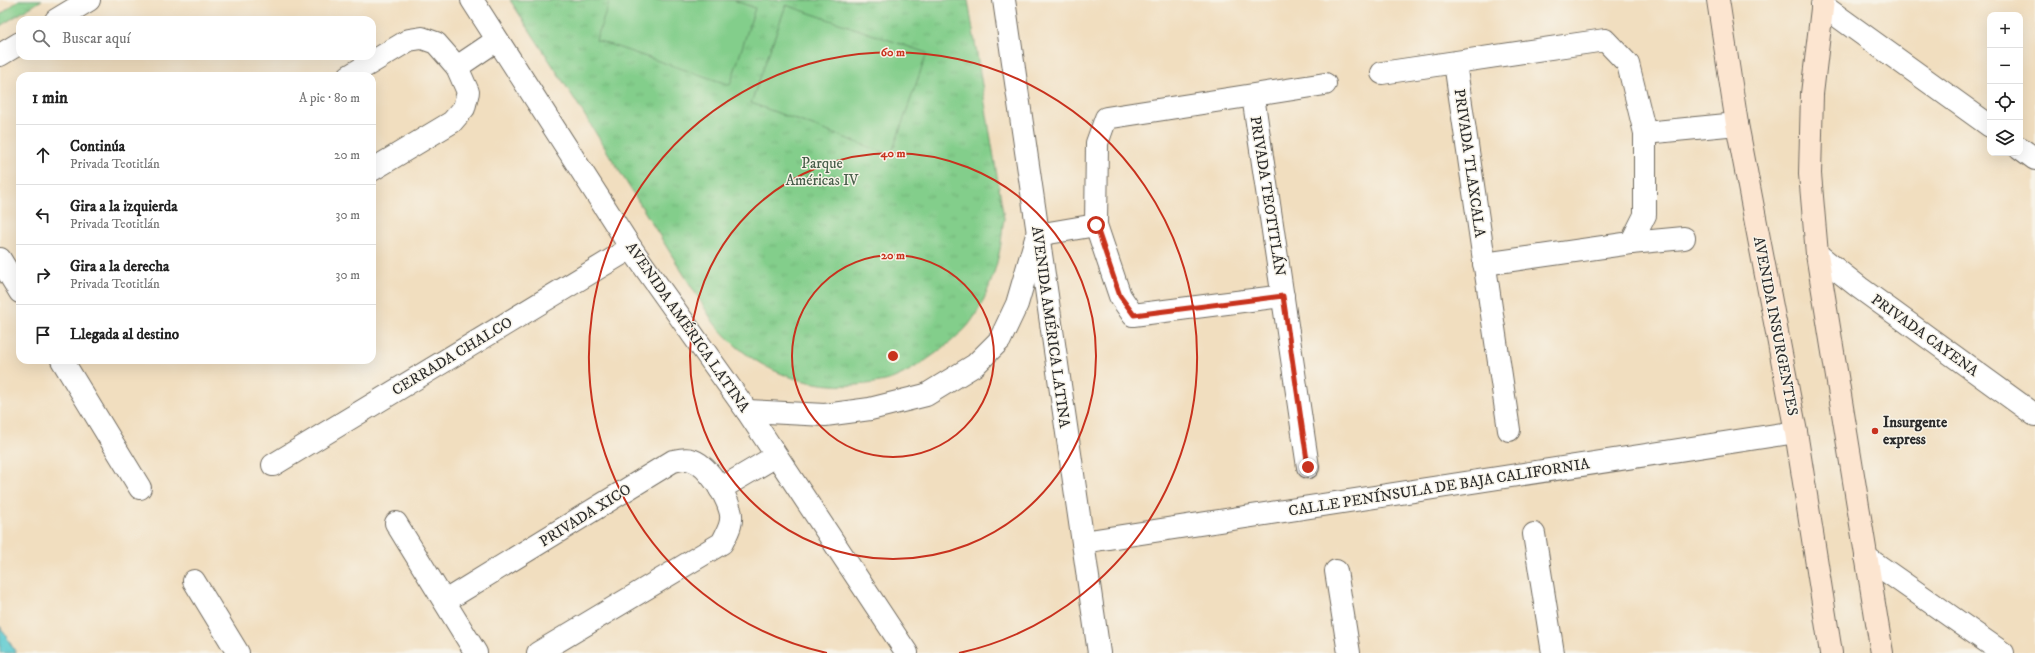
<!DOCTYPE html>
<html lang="es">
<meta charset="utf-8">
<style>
:root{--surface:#fff;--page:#f2f2f2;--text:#222;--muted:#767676;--line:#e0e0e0}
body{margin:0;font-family:"IM FELL DW Pica",serif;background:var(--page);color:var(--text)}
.controls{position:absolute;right:12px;top:12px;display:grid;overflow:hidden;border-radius:8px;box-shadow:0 4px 16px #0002}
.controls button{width:36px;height:36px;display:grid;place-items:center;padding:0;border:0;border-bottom:1px solid var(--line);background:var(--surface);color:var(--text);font:20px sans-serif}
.stop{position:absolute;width:12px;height:12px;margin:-9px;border:3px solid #c8321e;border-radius:50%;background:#fff}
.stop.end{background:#c8321e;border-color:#fff;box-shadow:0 1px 4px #0008}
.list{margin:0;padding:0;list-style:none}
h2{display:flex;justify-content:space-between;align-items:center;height:52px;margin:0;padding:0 16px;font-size:17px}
h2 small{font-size:13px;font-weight:400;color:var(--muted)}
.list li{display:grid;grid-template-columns:26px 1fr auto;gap:12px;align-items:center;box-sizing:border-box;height:60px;padding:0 16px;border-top:1px solid var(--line)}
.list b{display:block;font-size:15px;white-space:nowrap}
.list p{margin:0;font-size:13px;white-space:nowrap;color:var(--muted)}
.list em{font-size:13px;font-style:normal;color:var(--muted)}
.icon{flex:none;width:22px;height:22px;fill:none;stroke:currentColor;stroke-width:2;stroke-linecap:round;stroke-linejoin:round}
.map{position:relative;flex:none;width:2035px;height:653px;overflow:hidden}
.search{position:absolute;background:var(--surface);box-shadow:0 4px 16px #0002;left:16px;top:16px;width:360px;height:44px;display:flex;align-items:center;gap:10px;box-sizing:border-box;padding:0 14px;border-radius:12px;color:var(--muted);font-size:15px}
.panel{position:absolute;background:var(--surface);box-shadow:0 4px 16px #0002;left:16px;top:72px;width:360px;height:292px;border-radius:12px}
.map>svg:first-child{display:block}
</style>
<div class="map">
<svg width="2035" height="653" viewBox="0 0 2035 653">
<defs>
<pattern id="park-tufts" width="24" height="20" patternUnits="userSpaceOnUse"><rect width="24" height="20" fill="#83ce8b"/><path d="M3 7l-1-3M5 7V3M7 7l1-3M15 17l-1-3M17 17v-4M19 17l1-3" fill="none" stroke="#71b178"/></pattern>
</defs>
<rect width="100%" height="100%" fill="#f7f3e8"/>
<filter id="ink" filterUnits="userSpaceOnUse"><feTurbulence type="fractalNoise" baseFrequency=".025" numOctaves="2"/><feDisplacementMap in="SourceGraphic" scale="8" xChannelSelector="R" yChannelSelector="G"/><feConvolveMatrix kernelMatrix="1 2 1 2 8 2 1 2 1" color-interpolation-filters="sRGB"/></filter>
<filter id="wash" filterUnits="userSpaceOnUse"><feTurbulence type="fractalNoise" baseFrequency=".012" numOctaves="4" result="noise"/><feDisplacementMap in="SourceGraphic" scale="16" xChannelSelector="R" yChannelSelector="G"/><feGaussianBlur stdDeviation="0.9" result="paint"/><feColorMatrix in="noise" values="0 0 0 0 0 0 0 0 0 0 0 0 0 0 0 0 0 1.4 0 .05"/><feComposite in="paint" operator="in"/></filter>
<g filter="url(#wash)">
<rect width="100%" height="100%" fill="#f1debf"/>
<!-- park -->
<g fill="url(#park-tufts)" stroke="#577c5b">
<polygon points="19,0 42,0 0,26 0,15"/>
<path d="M510 0H968L1004 218C1002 229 1002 242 999 254 994 277 981 313 964 330 948 346 907 376 885 381 819 395 757 376 714 323L577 103Z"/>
</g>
<!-- pitch -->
<g fill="#83ce8b" stroke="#577c5b">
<polygon points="610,0 733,0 755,8 730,85 596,40"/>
<polygon points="786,5 927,53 891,155 751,103"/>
</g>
<!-- water -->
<polygon fill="#5dcad0" stroke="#447a7e" points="0,626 16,653 0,653"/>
</g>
<g filter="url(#ink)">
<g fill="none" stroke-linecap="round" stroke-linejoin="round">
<!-- minor casing -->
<g stroke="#706a5f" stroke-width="24">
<g id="minor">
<polyline points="472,0 631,248 747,411 907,653"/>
<polyline points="1004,0 1099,653"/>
<polyline points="1822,5 1990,126"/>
<polyline points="56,20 89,0"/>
<polyline points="0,55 20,43"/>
<polyline points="1455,63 1509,430"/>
<polyline points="457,67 497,40"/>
<polyline points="1382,73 1605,40 1628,64 1645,133 1645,215 1631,243"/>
<polyline points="349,76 409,40 422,38 436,43 457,67 468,92 464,108 452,122 372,170"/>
<polyline points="1253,96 1308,467"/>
<polyline points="1645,133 1737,124"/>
<polyline points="2020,148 2035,159"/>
<polyline points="1817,254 1860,288 2035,415"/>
<polyline points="0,259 20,292"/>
<polyline points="1484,264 1631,243 1684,238"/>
<polyline points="1283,296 1133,315 1120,296 1096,225 1097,143 1106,118 1325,84"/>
<polyline points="62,360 140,488"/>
<polyline points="747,411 825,415 870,409 926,395 975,365 1000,340 1017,304 1037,235 1096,225"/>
<polyline points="273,465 631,248"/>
<polyline points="720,489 776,456"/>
<polyline points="396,523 476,653"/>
<polyline points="1534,534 1553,653"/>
<polyline points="1083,542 1796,432"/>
<polyline points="1866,557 2003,653"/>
<polyline points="1336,571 1349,653"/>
<polyline points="194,581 238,653"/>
<path d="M445 601 673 461C678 460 686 458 691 460 707 464 726 495 730 510 734 522 727 533 722 543L538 653"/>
</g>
</g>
<!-- secondary casing -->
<g stroke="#706a5f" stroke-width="24">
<g id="secondary">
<polyline points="1718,0 1737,124 1796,432 1831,653"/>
<polyline points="1823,0 1812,94 1810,174 1817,254 1882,653"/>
</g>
</g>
<!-- minor -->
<use href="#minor" stroke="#fff" stroke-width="22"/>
<!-- secondary -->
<use href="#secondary" stroke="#fce5d0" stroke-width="22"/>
</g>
</g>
<g fill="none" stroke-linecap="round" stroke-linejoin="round" filter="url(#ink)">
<!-- route -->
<polyline stroke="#c8321e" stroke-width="5" points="1096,225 1120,296 1134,315 1283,296 1308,467"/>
</g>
<!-- distance rings -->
<g fill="none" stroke="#c8321e" stroke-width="2">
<circle cx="893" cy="356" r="101"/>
<circle cx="893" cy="356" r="203"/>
<path d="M827 653A304 304 0 1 1 959 653"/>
</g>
<!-- markers -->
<circle fill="#c8321e" stroke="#f7f3e8" stroke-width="1.5" cx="1875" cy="431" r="4"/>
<g text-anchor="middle" stroke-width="3" stroke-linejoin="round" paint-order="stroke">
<!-- park labels -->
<g font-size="15" fill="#455c48" stroke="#f7f3e8">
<text x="822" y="168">Parque<tspan x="822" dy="17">Américas IV</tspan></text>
</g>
<!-- street labels -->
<g font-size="15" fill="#2b2b2b" stroke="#f7f3e8">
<text transform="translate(1470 163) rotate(82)" y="5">PRIVADA TLAXCALA</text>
<text transform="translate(1268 196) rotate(81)" y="5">PRIVADA TEOTITLÁN</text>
<text transform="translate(1776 326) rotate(79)" y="5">AVENIDA INSURGENTES</text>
<text transform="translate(688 327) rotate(55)" y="5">AVENIDA AMÉRICA LATINA</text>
<text transform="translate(1051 327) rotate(82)" y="5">AVENIDA AMÉRICA LATINA</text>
<text transform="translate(1925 335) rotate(36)" y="5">PRIVADA CAYENA</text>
<text transform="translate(452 356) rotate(-31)" y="5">CERRADA CHALCO</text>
<text transform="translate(1439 487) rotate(-9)" y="5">CALLE PENÍNSULA DE BAJA CALIFORNIA</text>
<text transform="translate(585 515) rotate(-32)" y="5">PRIVADA XICO</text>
</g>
<!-- poi labels -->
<g font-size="15" font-weight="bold" fill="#2b2b2b" stroke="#f7f3e8" text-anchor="start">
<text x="1883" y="427">Insurgente<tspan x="1883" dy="17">express</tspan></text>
</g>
</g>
<circle cx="893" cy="356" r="6" fill="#c8321e" stroke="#f7f3e8" stroke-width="2"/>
<g font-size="12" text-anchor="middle" font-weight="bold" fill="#c8321e" stroke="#f7f3e8" stroke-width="3" stroke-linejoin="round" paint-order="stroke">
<text x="893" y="56">60 m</text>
<text x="893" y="157">40 m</text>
<text x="893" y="259">20 m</text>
</g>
</svg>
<div class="controls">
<button>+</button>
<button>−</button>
<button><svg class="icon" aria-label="locate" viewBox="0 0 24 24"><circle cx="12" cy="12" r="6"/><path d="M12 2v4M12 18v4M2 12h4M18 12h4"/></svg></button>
<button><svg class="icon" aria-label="layers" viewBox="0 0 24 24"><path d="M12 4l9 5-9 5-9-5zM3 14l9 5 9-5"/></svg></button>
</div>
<div class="stop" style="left:1096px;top:225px"></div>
<div class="stop end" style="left:1308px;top:467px"></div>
<div class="search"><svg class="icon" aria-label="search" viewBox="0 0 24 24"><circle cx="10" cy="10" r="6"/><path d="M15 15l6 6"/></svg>Buscar aquí</div>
<section class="panel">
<h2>1 min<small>A pie · 80 m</small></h2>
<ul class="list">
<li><svg class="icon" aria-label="ahead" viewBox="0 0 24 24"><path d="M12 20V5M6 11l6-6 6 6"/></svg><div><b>Continúa</b><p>Privada Teotitlán</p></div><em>20 m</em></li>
<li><svg class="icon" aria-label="left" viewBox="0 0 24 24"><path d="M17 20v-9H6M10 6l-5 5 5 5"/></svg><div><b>Gira a la izquierda</b><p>Privada Teotitlán</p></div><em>30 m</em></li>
<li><svg class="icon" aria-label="right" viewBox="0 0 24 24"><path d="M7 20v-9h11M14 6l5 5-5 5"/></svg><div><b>Gira a la derecha</b><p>Privada Teotitlán</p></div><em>30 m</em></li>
<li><svg class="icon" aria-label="arrive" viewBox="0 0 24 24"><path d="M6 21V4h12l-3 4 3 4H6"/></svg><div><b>Llegada al destino</b></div></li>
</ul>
</section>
</div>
